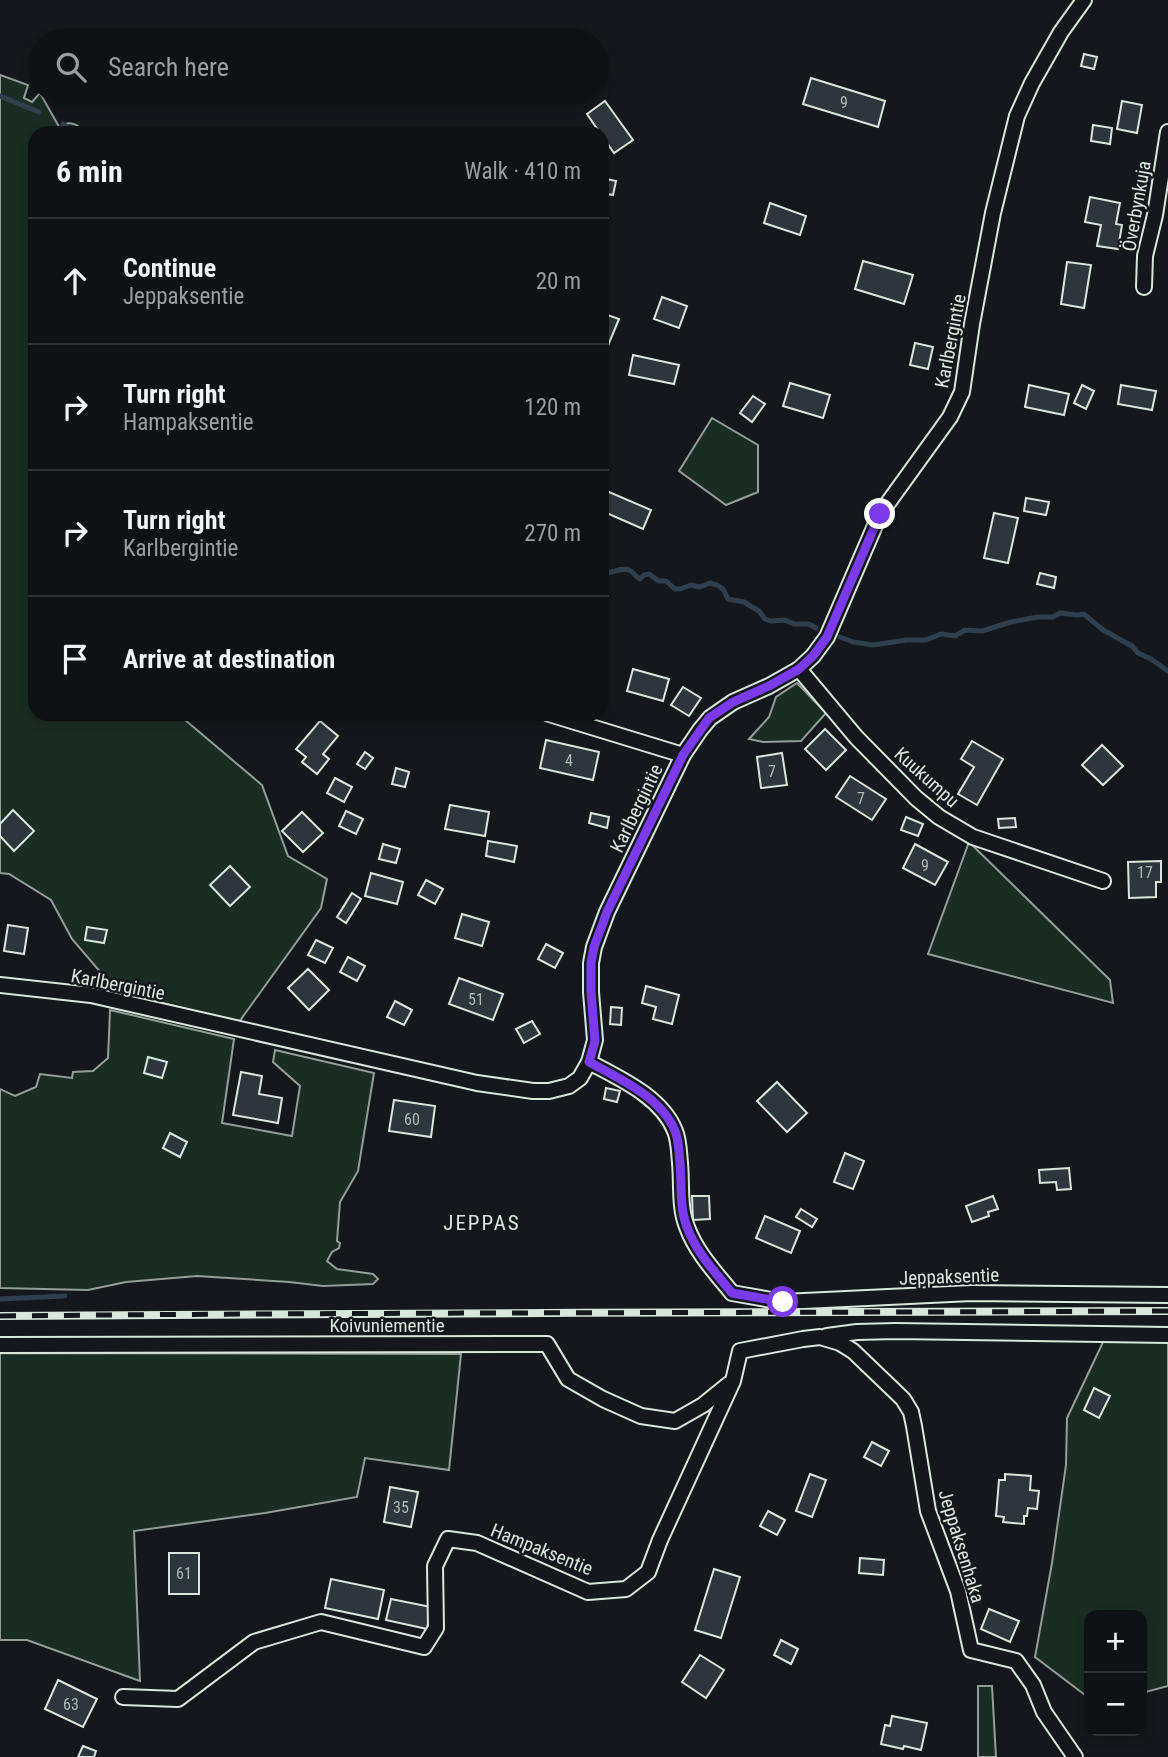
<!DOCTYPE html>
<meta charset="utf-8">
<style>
:root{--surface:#0f1215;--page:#1d2022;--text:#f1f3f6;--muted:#9b9ea0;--line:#2f3234}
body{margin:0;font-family:"Roboto Condensed",sans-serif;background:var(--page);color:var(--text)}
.controls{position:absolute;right:21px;bottom:21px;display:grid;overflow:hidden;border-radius:14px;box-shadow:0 4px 10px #0003}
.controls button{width:63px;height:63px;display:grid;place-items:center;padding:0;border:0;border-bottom:2px solid var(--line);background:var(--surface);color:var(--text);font:35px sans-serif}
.stop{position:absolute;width:21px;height:21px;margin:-16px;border:5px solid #7c3aed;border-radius:50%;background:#fff}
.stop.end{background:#7c3aed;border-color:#fff;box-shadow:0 2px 7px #0008}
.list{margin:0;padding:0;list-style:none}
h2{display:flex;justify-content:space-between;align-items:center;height:91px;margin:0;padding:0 28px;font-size:30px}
h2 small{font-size:23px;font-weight:400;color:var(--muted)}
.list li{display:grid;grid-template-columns:46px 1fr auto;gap:21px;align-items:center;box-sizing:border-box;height:126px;padding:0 28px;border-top:2px solid var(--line)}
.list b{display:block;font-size:26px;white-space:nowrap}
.list p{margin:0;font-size:23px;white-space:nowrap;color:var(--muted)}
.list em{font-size:23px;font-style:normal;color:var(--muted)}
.icon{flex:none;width:38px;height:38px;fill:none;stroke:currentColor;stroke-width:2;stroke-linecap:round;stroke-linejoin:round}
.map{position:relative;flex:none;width:1168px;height:1757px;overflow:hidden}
.search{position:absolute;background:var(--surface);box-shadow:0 4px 10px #0003;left:28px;top:28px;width:581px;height:77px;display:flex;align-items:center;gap:18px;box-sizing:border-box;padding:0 24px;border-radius:38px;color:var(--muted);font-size:26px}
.panel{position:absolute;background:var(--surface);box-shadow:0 4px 10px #0003;left:28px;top:126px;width:581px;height:595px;border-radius:21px}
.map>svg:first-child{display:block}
</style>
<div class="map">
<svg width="1168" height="1757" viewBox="0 0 1168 1757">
<rect width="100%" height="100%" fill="#14181c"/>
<!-- green -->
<g fill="#1a2d24" stroke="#939e99" stroke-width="2">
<path d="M0 75 28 85 24 98 32 102 40 93 62 132V125C73 120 79 127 88 133H35V495L33 499 35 502V714H178L262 785 288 856 327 879 321 908 239 1022 109 990V982L72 939 51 900 9 874 0 873Z"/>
<polygon points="712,418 758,445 758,492 726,505 679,471"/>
<polygon points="797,683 826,713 801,741 763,742 749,739 769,717 776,697"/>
<polygon points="969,842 1110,980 1113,1003 928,954"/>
<polygon points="110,1010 234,1039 222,1123 292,1136 300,1086 273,1062 275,1050 374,1073 358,1171 340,1202 337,1241 340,1243 339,1248 332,1252 327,1261 337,1269 373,1274 378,1279 373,1284 323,1286 289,1282 197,1276 126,1282 88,1290 0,1288 0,1089 15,1096 36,1087 40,1074 72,1078 73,1072 93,1071 108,1058"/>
<polygon points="1104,1340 1168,1341 1168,1686 1142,1693 1142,1615 1089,1615 1089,1698 1035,1657 1052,1563 1066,1465 1067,1418"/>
<polygon points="0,1353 461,1354 449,1470 365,1458 357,1497 265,1513 134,1531 140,1681 27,1640 0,1640"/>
<polygon points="978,1686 992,1686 996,1757 978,1757"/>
</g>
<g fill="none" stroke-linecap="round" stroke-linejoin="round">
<!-- stream -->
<g stroke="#2f3f4d" stroke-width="5">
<polyline points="0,96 39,112"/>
<polyline points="63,124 76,133"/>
<path d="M602 575C610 573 624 566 631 571 634 573 636 577 640 579L644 575 649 574 659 581H666L675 589H680L691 585 700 587 710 583 717 585 723 589 728 599 744 602 759 611 765 619 771 621 785 620 794 624H809L816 628"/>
<polyline points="840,637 853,642 873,645 907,640 926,640 941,634 955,636 965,630 982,631 1011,622 1038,617 1053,617 1060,613 1077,615 1084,614 1103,630 1132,646 1138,653 1151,659 1168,671"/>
<polyline points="0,1299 65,1296"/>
</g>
</g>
<!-- building -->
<g fill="#2c363c" stroke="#d8e6dc" stroke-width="2">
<polygon points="1084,54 1097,57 1094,69 1081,66"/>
<polygon points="811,78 885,101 878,127 803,104"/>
<polygon points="605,101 633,140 614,153 602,136 602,133 600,133 587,114"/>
<polygon points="1122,101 1142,105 1137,133 1117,129"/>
<polygon points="1093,125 1112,128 1110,144 1091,141"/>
<polygon points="602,178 616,181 613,195 602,193"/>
<polygon points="1090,197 1120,203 1116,224 1122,225 1118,249 1097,246 1101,225 1085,222"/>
<polygon points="770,203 806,216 800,235 764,223"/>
<polygon points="863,261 913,275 904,304 855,289"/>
<polygon points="1067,262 1091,265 1084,308 1061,304"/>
<polygon points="662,297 687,306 679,328 654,319"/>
<polygon points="602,313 619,319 602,360"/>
<polygon points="915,343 933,347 928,369 910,365"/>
<polygon points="633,355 679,365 674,384 629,375"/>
<polygon points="790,383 830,395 823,418 783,406"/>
<polygon points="1029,385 1069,394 1064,415 1025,407"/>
<polygon points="1082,385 1094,391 1086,409 1074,403"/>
<polygon points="1121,385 1156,391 1152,410 1118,404"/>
<polygon points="753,396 765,404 752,422 740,413"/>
<polygon points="602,489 651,510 643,529 602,511"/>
<polygon points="1026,498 1049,502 1046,515 1024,511"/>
<polygon points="994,513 1018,518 1008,563 984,558"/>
<polygon points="1040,573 1056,577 1054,588 1037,584"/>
<polygon points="633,669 669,679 663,701 627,691"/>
<polygon points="683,687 701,698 689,716 671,705"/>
<polygon points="320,721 338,736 323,754 329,759 317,774 302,762 306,757 296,749"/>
<polygon points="825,729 846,750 826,770 805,749"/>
<polygon points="546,740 599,752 593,780 540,768"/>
<polygon points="972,741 1003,759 977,805 958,794 974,767 961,759"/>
<polygon points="1102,745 1123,766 1103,785 1082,765"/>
<polygon points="365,752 373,758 365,769 357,764"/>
<polygon points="782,753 787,785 761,788 757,757"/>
<polygon points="396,768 409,772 405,787 392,784"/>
<polygon points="850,776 886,799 872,820 836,797"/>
<polygon points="335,778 352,787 344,802 327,793"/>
<polygon points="450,805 489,812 485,836 445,829"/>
<polygon points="13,810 34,831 14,851 0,836 0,824"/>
<polygon points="346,811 363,819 356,834 339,826"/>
<polygon points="302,812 323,833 303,852 282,831"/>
<polygon points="591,813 609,817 607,828 589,823"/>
<polygon points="906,817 923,824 918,836 901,830"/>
<polygon points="1015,818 1016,827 999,828 998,819"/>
<polygon points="488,841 517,846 514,862 486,856"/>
<polygon points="383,844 400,849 396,863 379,859"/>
<polygon points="915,844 948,862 935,885 903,868"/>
<polygon points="1161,861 1161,882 1156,882 1156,897 1129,898 1128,862"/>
<polygon points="230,866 250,887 230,906 210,885"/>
<polygon points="371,873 403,882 397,904 365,896"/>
<polygon points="426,880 443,889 435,904 418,895"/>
<polygon points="352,893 361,899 346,923 337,917"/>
<polygon points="462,914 489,922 482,946 455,938"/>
<polygon points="8,925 28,928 24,954 4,951"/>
<polygon points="87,927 107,930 104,943 85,940"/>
<polygon points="316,940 333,948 325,963 308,955"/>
<polygon points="546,944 563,953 555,968 538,959"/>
<polygon points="348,957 365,966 357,981 340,972"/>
<polygon points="308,969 329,990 309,1010 288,988"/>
<polygon points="459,978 503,994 493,1020 449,1004"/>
<polygon points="646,986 679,995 672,1024 653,1019 656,1007 642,1003"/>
<polygon points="395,1001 412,1010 404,1025 387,1017"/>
<polygon points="611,1007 622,1008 621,1025 610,1024"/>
<polygon points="532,1021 540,1034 524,1043 516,1029"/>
<polygon points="148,1057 167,1062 162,1078 144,1073"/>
<polygon points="241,1072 262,1076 259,1094 282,1098 278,1123 233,1115"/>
<polygon points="777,1082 807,1113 787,1132 757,1101"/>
<polygon points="606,1088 620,1091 617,1102 604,1099"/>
<polygon points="394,1100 435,1106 431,1137 389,1131"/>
<polygon points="170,1133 187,1142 180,1157 163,1148"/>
<polygon points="845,1153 864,1161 853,1189 834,1182"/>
<polygon points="1069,1168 1071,1189 1057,1190 1056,1182 1040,1183 1039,1170"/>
<polygon points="692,1196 709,1196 710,1219 693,1220"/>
<polygon points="993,1196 998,1209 988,1212 989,1216 972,1222 966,1206"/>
<polygon points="801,1209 817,1219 812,1227 796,1217"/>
<polygon points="765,1216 800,1231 791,1253 756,1238"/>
<polygon points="1094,1388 1110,1396 1099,1418 1084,1410"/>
<polygon points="872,1442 889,1451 881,1466 864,1457"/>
<polygon points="810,1474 826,1480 812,1517 796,1511"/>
<polygon points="1005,1474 1031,1476 1030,1490 1039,1491 1037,1509 1028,1508 1027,1516 1024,1516 1024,1524 1003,1522 1004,1517 996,1516 999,1480 1005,1480"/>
<polygon points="390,1487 418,1492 411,1527 384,1522"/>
<polygon points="768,1511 785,1520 777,1535 760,1526"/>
<rect x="169" y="1553" width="30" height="41"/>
<polygon points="860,1558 884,1560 883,1575 859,1573"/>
<polygon points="714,1569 740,1577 721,1638 695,1630"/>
<polygon points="331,1579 384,1590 378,1619 325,1608"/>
<polygon points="391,1599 431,1607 427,1629 386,1620"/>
<polygon points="989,1609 1019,1621 1010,1642 981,1629"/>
<polygon points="781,1640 798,1649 791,1664 774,1655"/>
<polygon points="700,1655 724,1670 706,1698 682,1682"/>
<polygon points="58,1680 97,1699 83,1727 45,1709"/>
<polygon points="892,1716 927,1723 921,1750 904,1746 903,1749 881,1744 885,1725 890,1726"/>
<polygon points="83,1746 96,1751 94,1757 78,1757"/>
</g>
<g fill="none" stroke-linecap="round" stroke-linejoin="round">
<!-- minor casing -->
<g stroke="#d8e6dc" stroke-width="18">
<g id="minor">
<polyline points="1144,287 1145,256 1155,215 1168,132"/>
<polyline points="799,669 856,737 916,798 939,817 973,837 1103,881"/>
<polyline points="549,714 683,755"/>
<polyline points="0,985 91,995 477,1083 533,1091 549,1091 569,1086 580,1078 589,1062 595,1040 591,992 591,963 594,947 607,912 683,755 700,730 710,718 733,702 769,686 799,669 813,656 827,637 880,514 950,417 962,392 972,324 993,213 1017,116 1032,83 1061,32 1084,0"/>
<path d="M589 1062C619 1078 662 1097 675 1131 679 1140 679 1153 680 1163 682 1184 679 1207 687 1227 696 1252 715 1272 732 1293L783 1302 972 1293 1168 1295"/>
<polyline points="827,1336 857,1332 895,1331 1168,1335"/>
<polyline points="0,1345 547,1344 568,1379 603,1399 641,1416 675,1421 703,1405 729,1384"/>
<polyline points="123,1697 178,1699 254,1642 321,1622 424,1647 436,1628 435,1566 448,1539 477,1543 588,1592 626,1589 648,1572 660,1540 733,1381 740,1351 803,1339 820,1337 840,1343 853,1351 903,1399 911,1412 914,1426 928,1511 958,1591 971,1650 1016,1661 1033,1685 1044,1712 1075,1757"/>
</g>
</g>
<!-- minor -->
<use href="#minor" stroke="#14181c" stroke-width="14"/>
<!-- rail casing -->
<g stroke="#d8e6dc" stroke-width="8">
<path id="rail" d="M0 1316C389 1312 779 1313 1168 1311"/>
</g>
<!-- rail -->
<use href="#rail" stroke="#14181c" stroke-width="5" stroke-dasharray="16" stroke-linecap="butt"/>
</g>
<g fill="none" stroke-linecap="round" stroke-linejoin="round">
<!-- route -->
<path stroke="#7c3aed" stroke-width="9" d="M783 1302 732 1293C715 1272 696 1252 687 1227 679 1207 682 1184 680 1163 679 1153 679 1140 675 1131 662 1098 619 1078 589 1062L595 1041 591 992V963L594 947 607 912 683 755 709 718 733 702 769 686 799 669 813 656 827 637 880 514"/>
</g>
<g text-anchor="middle" stroke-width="5" stroke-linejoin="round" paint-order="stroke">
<!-- number labels -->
<g font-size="16" fill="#adbab4">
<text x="844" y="108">9</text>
<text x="569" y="766">4</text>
<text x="772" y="777">7</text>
<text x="861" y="804">7</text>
<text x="925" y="871">9</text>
<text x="1145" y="878">17</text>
<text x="476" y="1005">51</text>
<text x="412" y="1125">60</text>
<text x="401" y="1513">35</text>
<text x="184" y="1579">61</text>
<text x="71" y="1710">63</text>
</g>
<!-- street labels -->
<g font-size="19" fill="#d8e6dc" stroke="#14181c">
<text transform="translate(1136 206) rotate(-80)" y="7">Överbynkuja</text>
<text transform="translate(950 341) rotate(-79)" y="7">Karlbergintie</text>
<text transform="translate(927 777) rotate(42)" y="7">Kuukumpu</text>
<text transform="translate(636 808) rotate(-64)" y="7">Karlbergintie</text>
<text transform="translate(118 984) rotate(11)" y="7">Karlbergintie</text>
<text transform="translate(949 1276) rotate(-2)" y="7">Jeppaksentie</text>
<text x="387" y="1332">Koivuniementie</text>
<text transform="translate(962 1546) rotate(73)" y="7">Jeppaksenhaka</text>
<text transform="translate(542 1549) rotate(22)" y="7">Hampaksentie</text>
</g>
<!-- neighbourhood labels -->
<g font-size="21" letter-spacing="2" fill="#d8e6dc" stroke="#14181c">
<text x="482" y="1230">JEPPAS</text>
</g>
</g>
</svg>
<div class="controls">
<button>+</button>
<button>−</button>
</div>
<div class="stop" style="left:783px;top:1302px"></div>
<div class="stop end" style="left:880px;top:514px"></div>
<div class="search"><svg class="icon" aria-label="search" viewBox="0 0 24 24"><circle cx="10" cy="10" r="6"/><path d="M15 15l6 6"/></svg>Search here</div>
<section class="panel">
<h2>6 min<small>Walk · 410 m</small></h2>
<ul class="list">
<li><svg class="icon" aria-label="ahead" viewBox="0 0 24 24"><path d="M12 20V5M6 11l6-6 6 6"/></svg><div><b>Continue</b><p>Jeppaksentie</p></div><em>20 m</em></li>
<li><svg class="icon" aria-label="right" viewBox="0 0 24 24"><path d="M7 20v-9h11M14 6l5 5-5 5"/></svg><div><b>Turn right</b><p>Hampaksentie</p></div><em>120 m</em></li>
<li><svg class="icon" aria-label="right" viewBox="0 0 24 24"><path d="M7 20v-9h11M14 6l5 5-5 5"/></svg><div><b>Turn right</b><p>Karlbergintie</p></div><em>270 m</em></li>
<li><svg class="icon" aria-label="arrive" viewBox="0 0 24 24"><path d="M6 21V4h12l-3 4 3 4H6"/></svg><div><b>Arrive at destination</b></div></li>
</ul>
</section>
</div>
